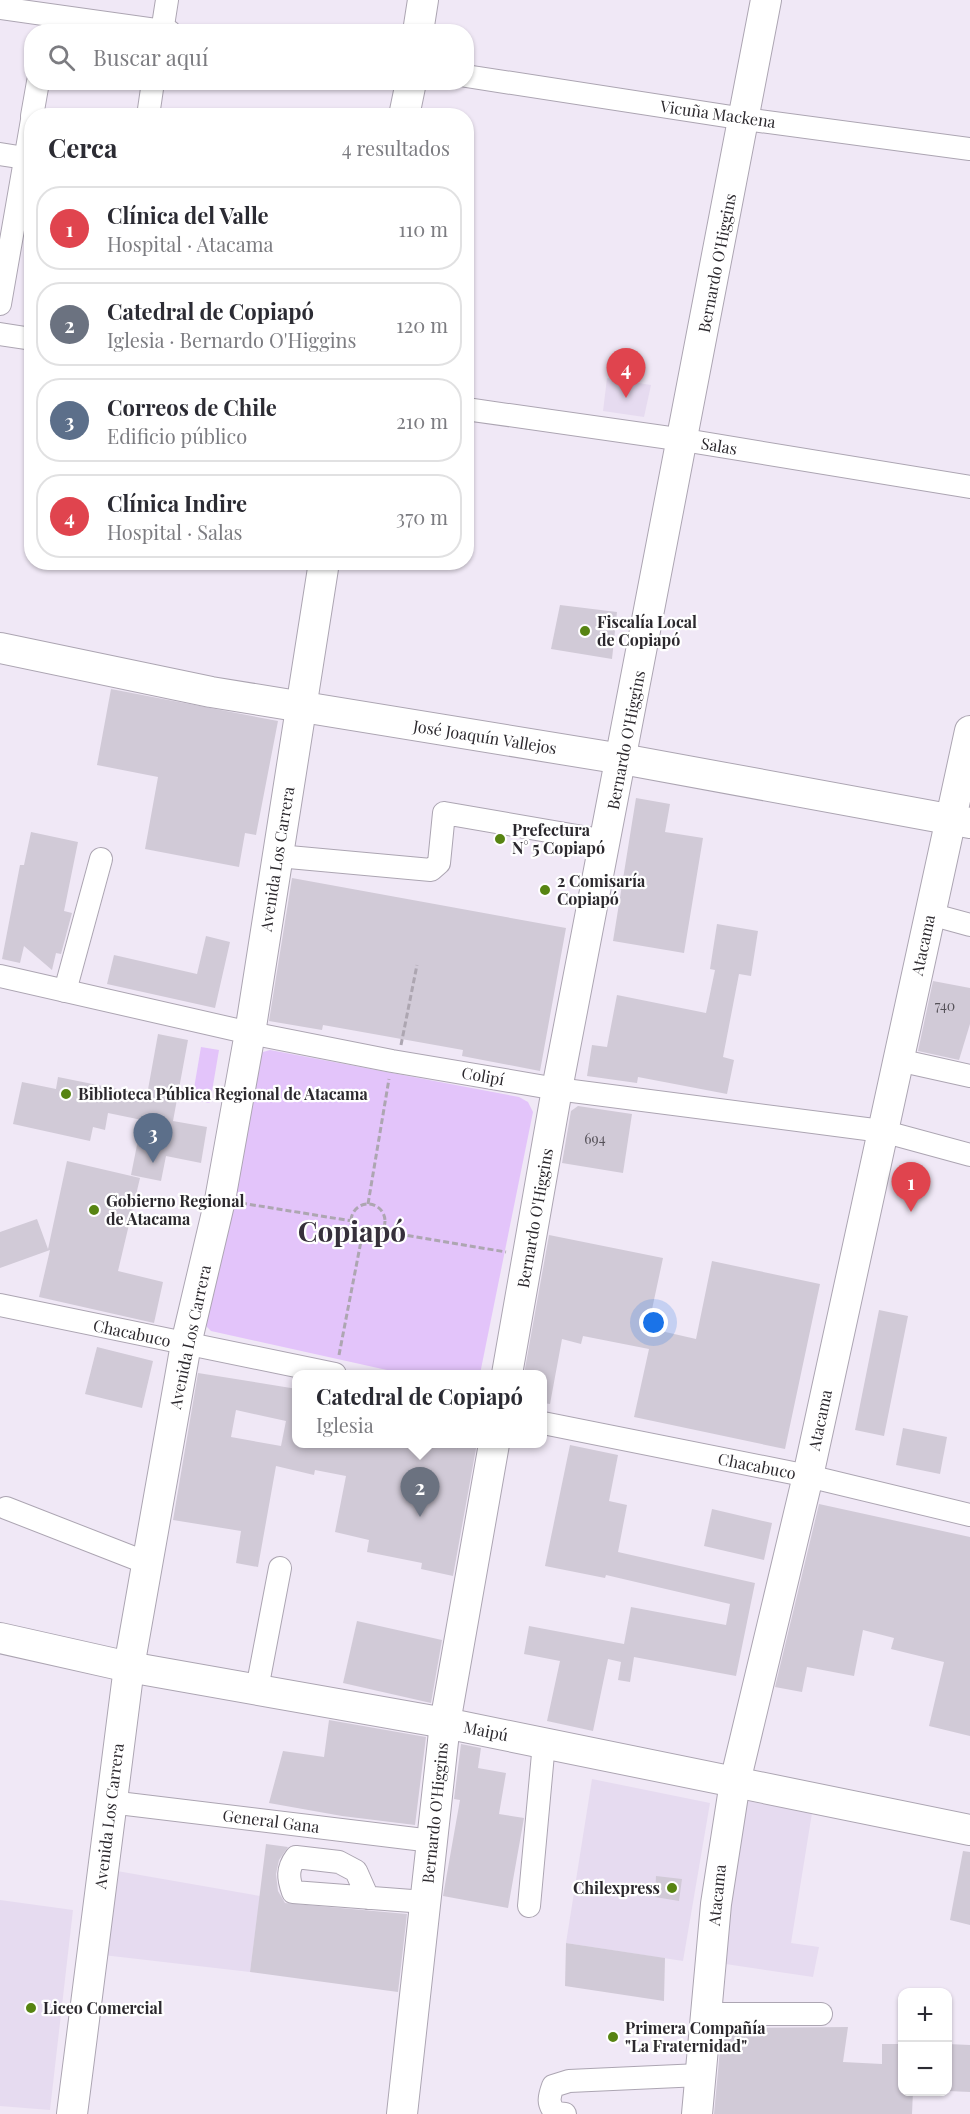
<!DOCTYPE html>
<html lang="es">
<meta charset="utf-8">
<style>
:root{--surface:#fff;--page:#f7f7f7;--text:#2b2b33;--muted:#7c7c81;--line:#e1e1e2;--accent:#ea580c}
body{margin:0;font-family:"Playfair Display",serif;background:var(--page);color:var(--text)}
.controls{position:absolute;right:18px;bottom:18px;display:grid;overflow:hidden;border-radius:12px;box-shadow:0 2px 4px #0004}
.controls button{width:54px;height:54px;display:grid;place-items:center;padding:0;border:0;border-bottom:2px solid var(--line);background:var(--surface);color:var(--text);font:30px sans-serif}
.you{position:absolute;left:654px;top:1323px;width:21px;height:21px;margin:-15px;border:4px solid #fff;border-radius:50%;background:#1a73e8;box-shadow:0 0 0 9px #1a73e833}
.badge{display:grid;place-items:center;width:39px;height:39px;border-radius:50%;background:var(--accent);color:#fff;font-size:20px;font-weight:700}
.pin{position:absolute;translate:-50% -50px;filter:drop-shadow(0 2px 3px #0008)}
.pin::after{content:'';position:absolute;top:32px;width:21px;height:18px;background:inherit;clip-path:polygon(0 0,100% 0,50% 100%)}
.popup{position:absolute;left:292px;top:1370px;width:255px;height:78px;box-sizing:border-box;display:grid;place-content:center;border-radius:12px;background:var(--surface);filter:drop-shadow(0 2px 4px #0005);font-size:20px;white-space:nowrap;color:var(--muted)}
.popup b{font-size:22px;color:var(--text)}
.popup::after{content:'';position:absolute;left:50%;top:100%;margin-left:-12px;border:12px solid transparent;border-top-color:var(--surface)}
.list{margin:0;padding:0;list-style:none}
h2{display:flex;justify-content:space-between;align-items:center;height:78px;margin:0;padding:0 24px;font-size:26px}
h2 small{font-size:20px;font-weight:400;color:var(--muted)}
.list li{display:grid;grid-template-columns:39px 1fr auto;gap:18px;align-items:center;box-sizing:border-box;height:84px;margin:0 12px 12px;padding:0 12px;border:2px solid var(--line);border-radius:24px}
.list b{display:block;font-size:22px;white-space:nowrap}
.list p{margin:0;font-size:20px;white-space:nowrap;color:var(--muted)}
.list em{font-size:20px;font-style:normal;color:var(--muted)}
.icon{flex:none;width:33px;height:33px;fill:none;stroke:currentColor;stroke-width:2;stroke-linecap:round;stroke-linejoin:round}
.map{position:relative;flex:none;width:970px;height:2114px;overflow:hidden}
.search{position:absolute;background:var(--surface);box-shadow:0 2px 4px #0004;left:24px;top:24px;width:450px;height:66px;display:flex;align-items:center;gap:15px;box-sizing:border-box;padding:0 21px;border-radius:24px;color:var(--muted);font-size:22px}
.panel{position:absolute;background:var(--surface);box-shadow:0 2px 4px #0004;left:24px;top:108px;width:450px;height:462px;border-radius:24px}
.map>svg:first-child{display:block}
</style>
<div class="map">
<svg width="970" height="2114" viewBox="0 0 970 2114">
<rect width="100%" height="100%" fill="#f0e8f6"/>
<!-- built -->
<g fill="#e6dbf0">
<polygon points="607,378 651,385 644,417 603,411"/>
<polygon points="592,1779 710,1803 683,1961 566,1943"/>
<polygon points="747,1801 812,1813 791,1943 819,1947 813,1977 712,1962"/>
<polygon points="117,1871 260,1896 250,1972 103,1955"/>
<polygon points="0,1900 73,1910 50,2110 0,2106"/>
</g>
<!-- green -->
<g fill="#e3c4fa">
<polygon points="201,1047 219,1050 210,1103 192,1100"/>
<polygon points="270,1050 519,1097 528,1102 533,1112 480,1374 405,1374 211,1331 206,1326 256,1054"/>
</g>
<!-- building -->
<g fill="#d1cad7" fill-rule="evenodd">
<polygon points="560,605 617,612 612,659 551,649"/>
<polygon points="111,689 278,721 256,835 245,833 239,867 145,849 158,777 97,765"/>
<polygon points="636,798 670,804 665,832 703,838 684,953 613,941"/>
<polygon points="31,832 78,842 64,911 72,913 61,954 56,953 52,970 24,946 20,963 2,959 20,865 24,865"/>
<polygon points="292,878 566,928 540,1071 462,1056 463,1050 323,1025 322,1030 269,1021"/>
<polygon points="717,924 758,931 751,976 739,974 723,1057 734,1060 727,1094 638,1077 637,1083 587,1076 592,1045 607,1047 617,995 706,1013 715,970 710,969"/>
<polygon points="206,936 230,942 215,1008 107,984 114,955 197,974"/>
<polygon points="933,981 970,988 970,1024 959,1060 918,1051"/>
<polygon points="158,1034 188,1040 173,1121 207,1127 201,1163 166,1156 161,1181 131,1175 142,1120 108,1113 105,1130 93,1127 90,1141 13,1124 22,1082 56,1089 58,1077 147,1095"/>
<polygon points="578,1106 632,1114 623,1173 562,1163 571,1111"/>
<polygon points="67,1161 140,1178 118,1271 163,1282 154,1323 39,1297 50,1250 0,1268 0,1232 37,1219 48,1249"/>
<polygon points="549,1235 663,1258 648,1328 696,1339 712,1261 820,1284 785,1449 634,1417 649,1349 583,1336 581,1344 562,1339 550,1404 543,1403 543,1374 524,1374"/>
<polygon points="879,1310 908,1316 884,1436 855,1430"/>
<polygon points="97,1347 153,1361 142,1408 85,1394"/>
<path d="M198 1373 297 1389V1443H477L453 1576 421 1569 422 1563 367 1552 369 1540 335 1532 346 1476 315 1470 314 1475 276 1466 258 1567 236 1563 241 1531 173 1520ZM236 1410 286 1421 281 1446 231 1437Z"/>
<polygon points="903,1428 947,1437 940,1474 896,1465"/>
<polygon points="570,1445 618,1455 609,1501 627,1505 618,1552 755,1583 736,1676 634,1657 630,1682 618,1680 621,1662 608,1659 593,1731 547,1721 560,1661 524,1654 529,1626 624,1644 631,1607 726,1625 730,1604 606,1575 605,1578 545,1566"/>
<polygon points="819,1504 970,1537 970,1736 929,1726 944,1662 891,1649 894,1638 863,1630 854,1676 807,1667 802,1692 775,1687"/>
<polygon points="712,1509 772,1523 764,1560 704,1546"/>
<polygon points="357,1621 442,1640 431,1703 343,1683"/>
<polygon points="329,1720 426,1737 415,1825 342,1816 269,1803 283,1751 324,1757"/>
<polygon points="461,1744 481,1748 478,1768 506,1773 499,1814 524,1818 508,1908 443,1896 460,1800 454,1799"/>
<polygon points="266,1844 288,1847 279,1860 276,1874 278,1891 285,1903 407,1914 398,1992 250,1972"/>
<polygon points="963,1851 970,1852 970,1925 950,1920"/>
<polygon points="656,1876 682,1879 679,1901 655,1897"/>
<polygon points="566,1943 665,1958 664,2001 565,1986"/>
<polygon points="848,2027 843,2062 882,2064 882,2044 903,2044 903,2091 913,2091 912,2114 714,2114 722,2028"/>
<polygon points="948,2044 970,2045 970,2092 948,2091"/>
</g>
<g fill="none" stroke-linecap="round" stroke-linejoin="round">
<!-- minor casing -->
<g stroke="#aca5b2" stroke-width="24">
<g id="minor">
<polyline points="0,8 170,32"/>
<polyline points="162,32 167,0"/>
<polyline points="466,76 745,119 970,149"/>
<polyline points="32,116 38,82"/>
<polyline points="148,116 153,82"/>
<polyline points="0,154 25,158"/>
<polyline points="0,304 32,120"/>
<polyline points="0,334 32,339"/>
<polyline points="466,409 684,440 970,487"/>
<polyline points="278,856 431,870 439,863 444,813 606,841"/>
<polyline points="930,914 970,925"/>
<polyline points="0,976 250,1033 392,1061 557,1089 882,1131 970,1155"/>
<polyline points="65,991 101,859"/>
<polyline points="898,1060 970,1076"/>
<polyline points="0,1305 335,1374"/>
<polyline points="543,1423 808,1476 970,1515"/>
<polyline points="6,1508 147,1563"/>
<polyline points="257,1689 280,1568"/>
<polyline points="110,1802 432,1841"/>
<path d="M368 1898 356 1871 339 1862 296 1857C287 1869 288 1878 293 1892L425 1902"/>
<polyline points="529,1906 544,1743"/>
<polyline points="705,2014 821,2014"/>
<path d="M565 2114 556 2113C547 2104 549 2097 553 2086L569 2081 700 2075"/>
</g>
</g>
<!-- major casing -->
<g stroke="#aca5b2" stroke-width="32">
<g id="major">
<polyline points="418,32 423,0"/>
<polyline points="404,116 411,82"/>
<polyline points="0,648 211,692 622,759 970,823"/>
<polyline points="507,1374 557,1089 766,0"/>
<polyline points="0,1638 129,1667 445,1723 970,1830"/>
<polyline points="72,2114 129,1667 186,1344 220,1200 250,1033 324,562"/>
<polyline points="402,2114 445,1723 494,1444"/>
<polyline points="697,2114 716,1904 735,1782 808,1476 970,731"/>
</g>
</g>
<!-- path -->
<g stroke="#ada6b1" stroke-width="3" stroke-dasharray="6 3" stroke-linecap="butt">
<polyline points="401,1045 417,965"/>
<polyline points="241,1203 352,1221"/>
<polyline points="368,1204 389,1079"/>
<circle cx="368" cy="1221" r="17"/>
<polyline points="381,1231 506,1252"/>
<polyline points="339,1355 362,1236"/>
</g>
<!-- minor -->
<use href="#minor" stroke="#fff" stroke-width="22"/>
<!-- major -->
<use href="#major" stroke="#fff" stroke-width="30"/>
</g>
<!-- markers -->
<g fill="#578412" stroke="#fff" stroke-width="2">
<circle cx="585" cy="631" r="6"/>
<circle cx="500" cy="839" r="6"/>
<circle cx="545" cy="890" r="6"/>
<circle cx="66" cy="1094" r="6"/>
<circle cx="94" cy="1210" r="6"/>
<circle cx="672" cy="1888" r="6"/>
<circle cx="31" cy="2008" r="6"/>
<circle cx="613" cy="2037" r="6"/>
</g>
<g text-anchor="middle" stroke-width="4.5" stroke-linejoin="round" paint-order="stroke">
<!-- number labels -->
<g font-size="14" fill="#555158">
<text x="945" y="1011">740</text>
<text x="595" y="1144">694</text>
</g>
<!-- street labels -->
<g font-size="16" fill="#2c292e" stroke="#fff">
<text transform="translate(718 114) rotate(8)" y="6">Vicuña Mackena</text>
<text transform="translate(717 263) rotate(-79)" y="6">Bernardo O'Higgins</text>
<text transform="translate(719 446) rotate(9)" y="6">Salas</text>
<text transform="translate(485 737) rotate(9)" y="6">José Joaquín Vallejos</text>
<text transform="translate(626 740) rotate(-79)" y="6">Bernardo O'Higgins</text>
<text transform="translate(277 859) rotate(-81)" y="6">Avenida Los Carrera</text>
<text transform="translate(923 945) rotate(-78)" y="6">Atacama</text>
<text transform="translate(483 1076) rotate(10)" y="6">Colipí</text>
<text transform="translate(535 1218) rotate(-80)" y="6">Bernardo O'Higgins</text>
<text transform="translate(132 1333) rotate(12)" y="6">Chacabuco</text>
<text transform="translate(190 1337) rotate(-78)" y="6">Avenida Los Carrera</text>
<text transform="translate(820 1420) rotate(-78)" y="6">Atacama</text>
<text transform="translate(757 1466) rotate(11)" y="6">Chacabuco</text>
<text transform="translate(486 1731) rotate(11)" y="6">Maipú</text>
<text transform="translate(435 1813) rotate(-84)" y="6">Bernardo O'Higgins</text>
<text transform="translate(109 1816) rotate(-83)" y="6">Avenida Los Carrera</text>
<text transform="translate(271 1821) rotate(7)" y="6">General Gana</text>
<text transform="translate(717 1895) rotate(-84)" y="6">Atacama</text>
</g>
<!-- poi labels -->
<g font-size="16" font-weight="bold" fill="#2c292e" stroke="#fff" text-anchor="start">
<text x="597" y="628">Fiscalía Local<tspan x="597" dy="18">de Copiapó</tspan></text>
<text x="512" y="836">Prefectura<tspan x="512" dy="18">N° 5 Copiapó</tspan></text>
<text x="557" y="887">2 Comisaría<tspan x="557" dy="18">Copiapó</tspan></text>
<text x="78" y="1100">Biblioteca Pública Regional de Atacama</text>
<text x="106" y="1207">Gobierno Regional<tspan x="106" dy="18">de Atacama</tspan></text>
<text x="660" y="1894" text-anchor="end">Chilexpress</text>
<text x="43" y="2014">Liceo Comercial</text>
<text x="625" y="2034">Primera Compañía<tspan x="625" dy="18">"La Fraternidad"</tspan></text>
</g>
<!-- town labels -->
<g font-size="28" font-weight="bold" fill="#36303b" stroke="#fff">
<text x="352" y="1242">Copiapó</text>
</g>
</g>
</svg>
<div class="controls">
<button>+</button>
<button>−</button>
</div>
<div class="you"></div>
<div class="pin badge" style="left:911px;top:1212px;background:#e0444e">1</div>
<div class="pin badge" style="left:420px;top:1517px;background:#6b7280">2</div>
<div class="popup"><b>Catedral de Copiapó</b>Iglesia</div>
<div class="pin badge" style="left:153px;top:1163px;background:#5c6f8a">3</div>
<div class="pin badge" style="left:626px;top:398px;background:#e0444e">4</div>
<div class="search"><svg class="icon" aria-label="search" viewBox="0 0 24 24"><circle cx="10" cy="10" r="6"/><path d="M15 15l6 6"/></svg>Buscar aquí</div>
<section class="panel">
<h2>Cerca<small>4 resultados</small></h2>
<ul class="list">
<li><span class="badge" style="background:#e0444e">1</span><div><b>Clínica del Valle</b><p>Hospital · Atacama</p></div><em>110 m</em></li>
<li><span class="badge" style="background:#6b7280">2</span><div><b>Catedral de Copiapó</b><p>Iglesia · Bernardo O'Higgins</p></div><em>120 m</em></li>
<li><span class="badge" style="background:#5c6f8a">3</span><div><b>Correos de Chile</b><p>Edificio público</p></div><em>210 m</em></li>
<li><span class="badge" style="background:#e0444e">4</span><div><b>Clínica Indire</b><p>Hospital · Salas</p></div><em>370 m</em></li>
</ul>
</section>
</div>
